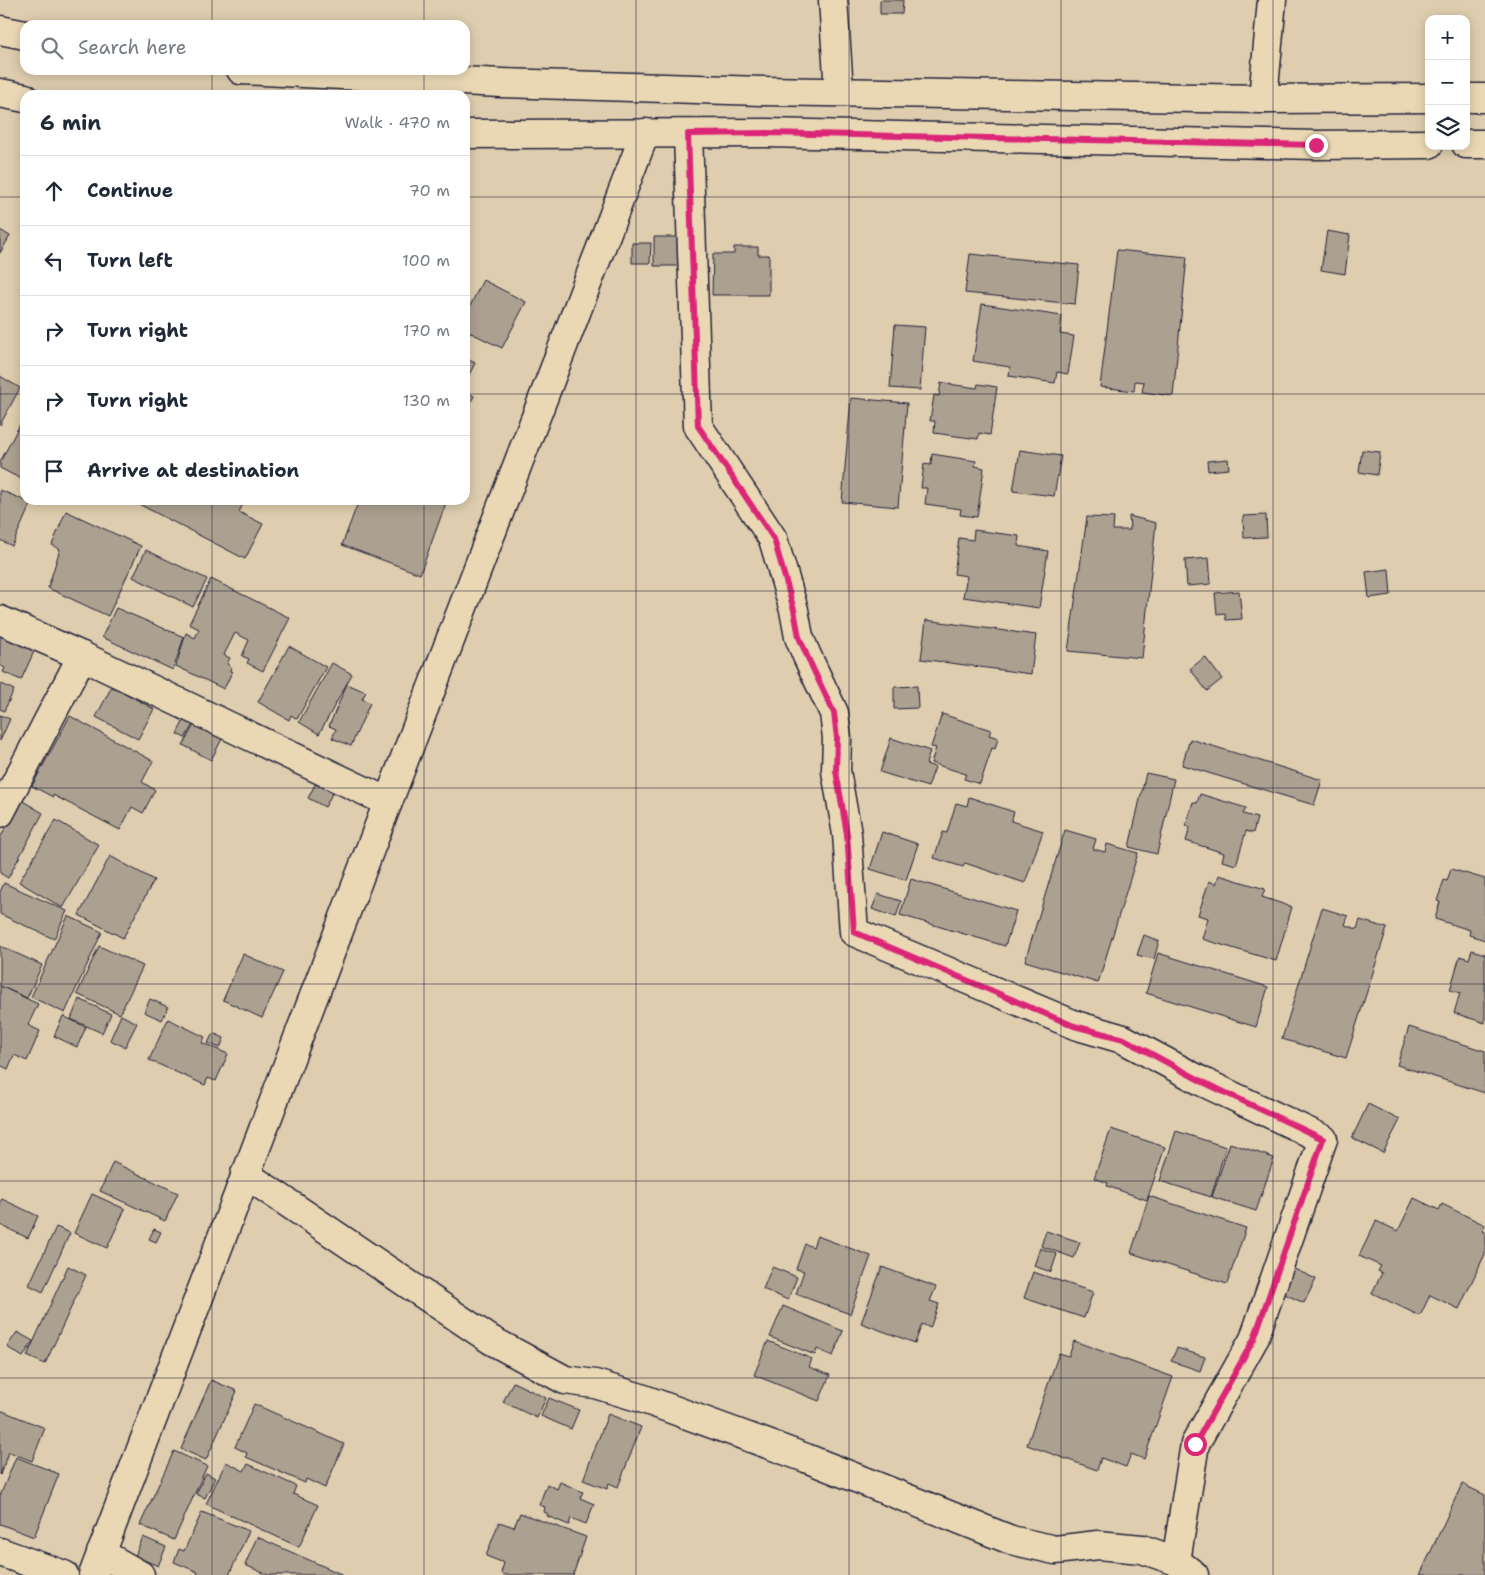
<!DOCTYPE html>
<meta charset="utf-8">
<style>
:root{--surface:#fff;--page:#f6f6f7;--text:#1f2937;--muted:#747a83;--line:#e0e1e3}
body{margin:0;font-family:"Shantell Sans",sans-serif;background:var(--page);color:var(--text)}
.controls{position:absolute;right:15px;top:15px;display:grid;overflow:hidden;border-radius:10px;box-shadow:0 2px 12px #0003}
.controls button{width:45px;height:45px;display:grid;place-items:center;padding:0;border:0;border-bottom:1px solid var(--line);background:var(--surface);color:var(--text);font:25px sans-serif}
.stop{position:absolute;width:15px;height:15px;margin:-11px;border:4px solid #db2777;border-radius:50%;background:#fff}
.stop.end{background:#db2777;border-color:#fff;box-shadow:0 1px 5px #0008}
.list{margin:0;padding:0;list-style:none}
h2{display:flex;justify-content:space-between;align-items:center;height:65px;margin:0;padding:0 20px;font-size:21px}
h2 small{font-size:16px;font-weight:400;color:var(--muted)}
.list li{display:grid;grid-template-columns:32px 1fr auto;gap:15px;align-items:center;box-sizing:border-box;height:70px;padding:0 20px;border-top:1px solid var(--line)}
.list b{display:block;font-size:19px;white-space:nowrap}
.list em{font-size:16px;font-style:normal;color:var(--muted)}
.icon{flex:none;width:28px;height:28px;fill:none;stroke:currentColor;stroke-width:2;stroke-linecap:round;stroke-linejoin:round}
.map{position:relative;flex:none;width:1485px;height:1575px;overflow:hidden}
.search{position:absolute;background:var(--surface);box-shadow:0 2px 12px #0003;left:20px;top:20px;width:450px;height:55px;display:flex;align-items:center;gap:12px;box-sizing:border-box;padding:0 18px;border-radius:15px;color:var(--muted);font-size:19px}
.panel{position:absolute;background:var(--surface);box-shadow:0 2px 12px #0003;left:20px;top:90px;width:450px;height:415px;border-radius:15px}
.map>svg:first-child{display:block}
</style>
<div class="map">
<svg width="1485" height="1575" viewBox="0 0 1485 1575">
<rect width="100%" height="100%" fill="#decdae"/>
<filter id="ink" filterUnits="userSpaceOnUse"><feTurbulence type="fractalNoise" baseFrequency=".02" numOctaves="2"/><feDisplacementMap in="SourceGraphic" scale="10" xChannelSelector="R" yChannelSelector="G"/><feConvolveMatrix kernelMatrix="1 2 1 2 8 2 1 2 1" color-interpolation-filters="sRGB"/></filter>
<g filter="url(#ink)">
<!-- building -->
<g fill="#aca090" stroke="#22223b">
<polygon points="880,0 903,0 902,14 880,14"/>
<polygon points="0,230 10,236 0,253"/>
<polygon points="1327,231 1350,235 1345,274 1321,270"/>
<polygon points="654,237 685,237 684,266 654,266"/>
<polygon points="632,243 651,243 650,263 632,263"/>
<polygon points="734,247 758,247 758,255 769,255 769,295 712,295 713,254 734,254"/>
<polygon points="1117,250 1187,257 1173,396 1142,392 1144,382 1135,381 1134,391 1100,387"/>
<polygon points="970,254 1079,265 1075,304 965,293"/>
<polygon points="483,280 526,302 502,348 465,330 465,316"/>
<polygon points="982,304 1062,316 1060,334 1074,336 1068,374 1057,372 1055,383 1009,376 1010,367 973,361"/>
<polygon points="895,325 925,327 920,390 890,388"/>
<polygon points="465,358 475,363 465,383"/>
<polygon points="0,376 20,388 0,425"/>
<polygon points="941,383 977,388 978,384 997,387 990,435 979,433 978,439 934,433 935,421 930,421 934,395 939,396"/>
<polygon points="465,391 474,396 465,414"/>
<polygon points="851,398 907,403 898,507 842,502"/>
<polygon points="25,415 25,481 0,468 0,462"/>
<polygon points="1020,450 1061,456 1054,496 1013,491"/>
<polygon points="1362,450 1380,452 1377,475 1359,472"/>
<polygon points="932,454 976,461 975,466 984,468 977,517 960,515 961,509 925,504 927,488 921,488 924,464 931,465"/>
<polygon points="1228,459 1229,469 1208,471 1207,461"/>
<polygon points="0,490 31,503 12,546 0,540"/>
<polygon points="131,500 245,500 239,512 263,524 245,559"/>
<polygon points="359,500 447,500 420,574 342,545"/>
<polygon points="66,511 141,546 108,616 48,588 60,549 52,545"/>
<polygon points="1266,515 1267,537 1244,538 1243,516"/>
<polygon points="1129,516 1156,523 1142,658 1068,651 1087,517 1114,518 1113,530 1130,530"/>
<polygon points="974,530 1019,536 1018,546 1048,551 1039,608 963,597 967,576 954,574 959,538 973,540"/>
<polygon points="146,550 207,579 193,607 133,577"/>
<polygon points="1209,558 1211,584 1187,586 1185,560"/>
<polygon points="1389,569 1391,595 1369,598 1366,572"/>
<polygon points="211,579 290,618 263,671 247,663 249,659 242,656 249,640 235,633 224,655 230,658 227,664 231,667 230,671 232,672 224,689 176,666 186,633 195,638 199,629 189,624"/>
<polygon points="1239,591 1242,619 1226,620 1225,613 1217,614 1215,593"/>
<polygon points="116,608 184,637 173,670 102,637"/>
<polygon points="926,620 1036,635 1031,674 921,659"/>
<polygon points="0,628 37,645 21,680 3,672 5,668 0,665"/>
<polygon points="289,646 326,667 297,719 291,715 289,720 258,702"/>
<polygon points="1205,657 1222,679 1207,691 1190,669"/>
<polygon points="332,663 352,674 319,734 299,722"/>
<polygon points="0,683 14,690 4,711 0,709"/>
<polygon points="347,684 366,692 362,699 370,703 351,746 332,738 336,729 329,726"/>
<polygon points="112,686 154,709 138,739 96,717"/>
<polygon points="917,686 918,708 894,709 894,687"/>
<polygon points="942,714 991,730 989,735 998,738 995,749 992,748 980,784 964,779 966,774 931,763 936,748 931,747"/>
<polygon points="0,715 10,719 0,741"/>
<polygon points="70,716 153,761 142,782 155,790 143,813 132,807 120,830 53,795 53,797 32,786"/>
<polygon points="185,718 194,723 185,738 177,734"/>
<polygon points="197,719 225,733 211,760 183,745"/>
<polygon points="891,738 930,751 926,764 935,767 928,787 880,772"/>
<polygon points="1190,739 1322,780 1314,805 1182,765"/>
<polygon points="1146,773 1174,779 1157,854 1129,847"/>
<polygon points="319,777 336,786 325,807 308,798"/>
<polygon points="1200,794 1246,808 1243,814 1257,818 1253,833 1246,831 1236,865 1222,861 1224,853 1186,841 1190,827 1186,825 1193,802 1197,803"/>
<polygon points="969,797 1014,812 1011,821 1043,831 1025,883 965,863 963,867 934,858 943,832 947,833 956,803 967,806"/>
<polygon points="21,800 43,813 8,878 0,873 0,838"/>
<polygon points="56,820 99,845 63,908 19,882"/>
<polygon points="1065,830 1096,839 1093,849 1105,852 1107,844 1138,853 1098,983 1025,961"/>
<polygon points="882,832 918,844 906,880 870,869"/>
<polygon points="110,856 154,880 123,938 79,915"/>
<polygon points="1451,869 1485,879 1485,940 1469,935 1470,930 1435,919 1440,902 1437,901 1444,880 1447,881"/>
<polygon points="1219,875 1265,889 1262,897 1292,907 1276,961 1202,939 1208,918 1198,915 1209,881 1216,884"/>
<polygon points="911,879 1016,911 1005,946 900,915"/>
<polygon points="4,883 67,911 54,939 0,914 0,892"/>
<polygon points="878,894 901,901 896,917 872,909"/>
<polygon points="1322,908 1348,916 1345,925 1357,929 1360,920 1387,928 1346,1058 1282,1039"/>
<polygon points="68,916 102,932 65,1013 31,997"/>
<polygon points="1144,935 1159,941 1154,959 1137,955"/>
<polygon points="0,946 42,965 27,998 0,986"/>
<polygon points="99,946 143,966 120,1014 77,994"/>
<polygon points="1472,950 1485,954 1485,1023 1454,1013 1460,993 1450,990 1460,956 1469,959"/>
<polygon points="1158,953 1268,987 1256,1027 1146,993"/>
<polygon points="243,954 283,972 262,1018 223,1000"/>
<polygon points="0,986 38,1004 28,1025 40,1031 27,1061 14,1055 8,1069 0,1065"/>
<polygon points="79,999 111,1014 102,1033 71,1019"/>
<polygon points="150,999 168,1007 162,1020 144,1012"/>
<polygon points="121,1015 137,1023 125,1047 110,1040"/>
<polygon points="63,1016 86,1027 77,1047 54,1036"/>
<polygon points="168,1019 205,1037 202,1043 228,1054 216,1081 208,1078 205,1085 149,1060"/>
<polygon points="1409,1027 1485,1051 1485,1093 1397,1065"/>
<polygon points="213,1033 224,1038 220,1048 208,1043"/>
<polygon points="1368,1104 1400,1120 1383,1153 1352,1138"/>
<polygon points="1111,1129 1165,1147 1147,1200 1107,1186 1108,1183 1094,1178"/>
<polygon points="1176,1131 1226,1147 1211,1197 1160,1181"/>
<polygon points="1230,1143 1274,1158 1256,1211 1212,1197"/>
<polygon points="113,1162 178,1193 165,1221 100,1191"/>
<polygon points="92,1194 125,1209 107,1248 74,1233"/>
<polygon points="1149,1196 1246,1228 1227,1284 1131,1253"/>
<polygon points="1414,1198 1439,1210 1442,1204 1485,1225 1482,1231 1485,1232 1485,1254 1459,1309 1430,1295 1420,1316 1372,1293 1382,1273 1378,1271 1381,1266 1359,1256 1376,1221 1398,1231"/>
<polygon points="2,1199 38,1216 28,1238 0,1225 0,1202"/>
<polygon points="56,1227 70,1233 43,1292 29,1285"/>
<polygon points="154,1229 161,1232 156,1242 149,1239"/>
<polygon points="1046,1231 1080,1242 1074,1258 1041,1246"/>
<polygon points="817,1236 871,1256 850,1314 796,1294 804,1271 796,1269 805,1244 813,1247"/>
<polygon points="1040,1248 1057,1254 1051,1272 1034,1266"/>
<polygon points="68,1266 86,1275 45,1364 27,1356"/>
<polygon points="772,1267 797,1277 788,1300 763,1289"/>
<polygon points="882,1267 936,1287 930,1301 939,1304 930,1328 922,1324 915,1343 861,1323"/>
<polygon points="1292,1268 1316,1279 1304,1303 1280,1292"/>
<polygon points="1033,1272 1093,1292 1084,1318 1024,1298"/>
<polygon points="783,1306 843,1331 833,1356 817,1349 815,1355 770,1337"/>
<polygon points="17,1332 33,1341 23,1357 7,1347"/>
<polygon points="768,1341 812,1359 809,1367 830,1375 819,1401 754,1375"/>
<polygon points="1074,1341 1173,1377 1144,1459 1131,1454 1126,1467 1101,1458 1097,1470 1027,1445 1059,1353 1069,1356"/>
<polygon points="1177,1348 1205,1357 1200,1371 1171,1361"/>
<polygon points="211,1380 237,1391 206,1460 181,1449"/>
<polygon points="513,1382 546,1398 537,1418 503,1402"/>
<polygon points="549,1398 579,1410 571,1429 541,1416"/>
<polygon points="254,1404 344,1444 325,1488 306,1479 305,1483 246,1457 247,1453 235,1447"/>
<polygon points="0,1410 45,1428 32,1461 9,1452 0,1475"/>
<polygon points="608,1414 641,1427 618,1487 609,1483 607,1489 583,1480"/>
<polygon points="174,1451 207,1466 174,1540 140,1525"/>
<polygon points="16,1457 59,1474 34,1537 0,1524 0,1496"/>
<polygon points="226,1462 244,1471 248,1464 296,1486 293,1494 318,1505 299,1547 206,1504"/>
<polygon points="206,1473 215,1478 205,1498 196,1494"/>
<polygon points="560,1482 583,1492 580,1498 594,1504 586,1524 571,1518 569,1525 547,1516 548,1514 544,1512 545,1507 539,1505 547,1484 557,1489"/>
<polygon points="1462,1484 1485,1495 1485,1575 1420,1575"/>
<polygon points="202,1512 249,1531 229,1575 197,1575 198,1572 174,1562 179,1549 184,1551"/>
<polygon points="520,1513 586,1537 573,1575 505,1575 501,1573 504,1563 486,1556 499,1522 514,1527"/>
<polygon points="143,1537 166,1547 158,1566 135,1556"/>
<polygon points="257,1537 341,1574 341,1575 268,1575 245,1565"/>
</g>
<g fill="none" stroke-linecap="round" stroke-linejoin="round">
<!-- minor casing -->
<g stroke="#22223b" stroke-width="31">
<g id="minor">
<polyline points="833,0 839,91"/>
<polyline points="1263,99 1272,0"/>
<polyline points="688,134 698,426 773,539 794,610 799,637 807,656 834,713 837,738 836,771 847,834 854,932 1075,1025 1123,1039 1203,1082 1323,1139 1254,1339 1195,1444 1176,1561"/>
<polyline points="0,620 82,656 388,802"/>
<polyline points="0,813 82,656"/>
<polyline points="245,1174 491,1340 565,1380 595,1384 641,1398 806,1458 1011,1540 1055,1550 1098,1545 1142,1549 1176,1561 1194,1575"/>
<polyline points="0,1552 64,1575"/>
<polyline points="101,1553 140,1575"/>
<polyline points="93,1575 388,802 645,133"/>
</g>
</g>
<!-- major casing -->
<g stroke="#22223b" stroke-width="31">
<g id="major">
<polyline points="0,30 25,35"/>
<polyline points="241,70 501,83 762,91 1263,99 1429,98"/>
<polyline points="0,93 25,98"/>
<polyline points="1466,98 1485,98"/>
<polyline points="465,134 766,133 1316,145 1429,144"/>
<polyline points="1466,144 1485,144"/>
</g>
</g>
<!-- minor -->
<use href="#minor" stroke="#ead8b5" stroke-width="28"/>
<!-- major -->
<use href="#major" stroke="#ead8b5" stroke-width="28"/>
</g>
</g>
<g fill="none" stroke-linecap="round" stroke-linejoin="round" filter="url(#ink)">
<!-- route -->
<polyline stroke="#db2777" stroke-width="6" points="1195,1444 1254,1339 1323,1139 1203,1082 1124,1039 1074,1026 854,932 847,834 836,771 837,738 834,713 807,656 799,637 794,610 774,539 698,426 688,134 766,133 1316,145"/>
</g>
<!-- grid -->
<path fill="none" stroke="#22223b" stroke-width="1" stroke-opacity="0.55" d="M212 0V25M424 0V25M636 0V1575M849 0V1575M1061 0V1575M1273 0V1575M212 70V95M424 70V95M0 197H25M465 197H1485M0 394H25M465 394H1485M212 500V1575M424 500V1575M0 591H1485M0 788H1485M0 984H1485M0 1181H1485M0 1378H1485"/>
</svg>
<div class="controls">
<button>+</button>
<button>−</button>
<button><svg class="icon" aria-label="layers" viewBox="0 0 24 24"><path d="M12 4l9 5-9 5-9-5zM3 14l9 5 9-5"/></svg></button>
</div>
<div class="stop" style="left:1195px;top:1444px"></div>
<div class="stop end" style="left:1316px;top:145px"></div>
<div class="search"><svg class="icon" aria-label="search" viewBox="0 0 24 24"><circle cx="10" cy="10" r="6"/><path d="M15 15l6 6"/></svg>Search here</div>
<section class="panel">
<h2>6 min<small>Walk · 470 m</small></h2>
<ul class="list">
<li><svg class="icon" aria-label="ahead" viewBox="0 0 24 24"><path d="M12 20V5M6 11l6-6 6 6"/></svg><div><b>Continue</b></div><em>70 m</em></li>
<li><svg class="icon" aria-label="left" viewBox="0 0 24 24"><path d="M17 20v-9H6M10 6l-5 5 5 5"/></svg><div><b>Turn left</b></div><em>100 m</em></li>
<li><svg class="icon" aria-label="right" viewBox="0 0 24 24"><path d="M7 20v-9h11M14 6l5 5-5 5"/></svg><div><b>Turn right</b></div><em>170 m</em></li>
<li><svg class="icon" aria-label="right" viewBox="0 0 24 24"><path d="M7 20v-9h11M14 6l5 5-5 5"/></svg><div><b>Turn right</b></div><em>130 m</em></li>
<li><svg class="icon" aria-label="arrive" viewBox="0 0 24 24"><path d="M6 21V4h12l-3 4 3 4H6"/></svg><div><b>Arrive at destination</b></div></li>
</ul>
</section>
</div>
